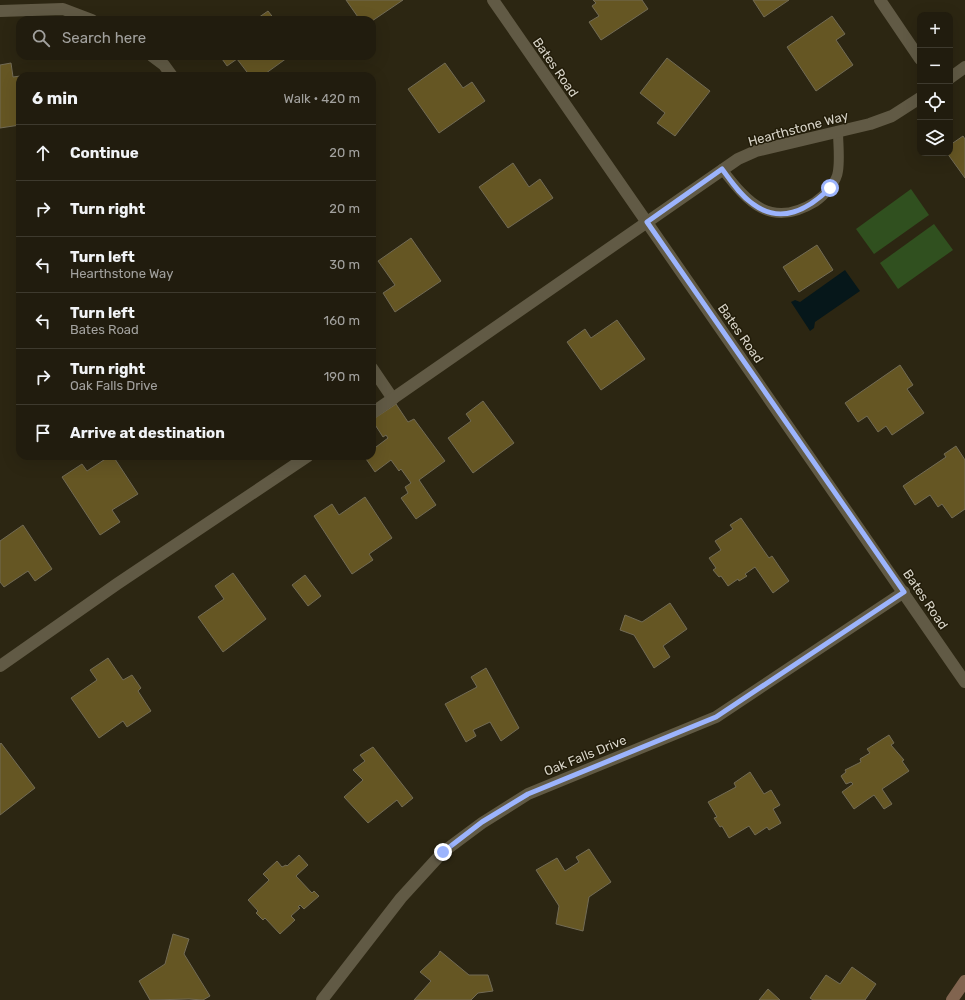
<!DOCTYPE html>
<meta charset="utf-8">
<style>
:root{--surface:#211c0e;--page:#292517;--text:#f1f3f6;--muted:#a2a19e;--line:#3e3a2e}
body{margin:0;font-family:Rubik,sans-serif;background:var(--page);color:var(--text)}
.controls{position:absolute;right:12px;top:12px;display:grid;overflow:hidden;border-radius:8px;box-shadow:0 4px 16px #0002}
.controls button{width:36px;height:36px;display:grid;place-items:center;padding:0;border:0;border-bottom:1px solid var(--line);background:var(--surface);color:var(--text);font:20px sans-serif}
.stop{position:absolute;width:12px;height:12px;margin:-9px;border:3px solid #9cb4fd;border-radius:50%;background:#fff}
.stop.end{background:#9cb4fd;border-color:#fff;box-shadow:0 1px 4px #0008}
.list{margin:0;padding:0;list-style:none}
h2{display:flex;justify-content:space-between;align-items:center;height:52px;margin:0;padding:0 16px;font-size:17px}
h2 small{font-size:13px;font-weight:400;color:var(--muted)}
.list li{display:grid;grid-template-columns:26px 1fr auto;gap:12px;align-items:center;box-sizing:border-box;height:56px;padding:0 16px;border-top:1px solid var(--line)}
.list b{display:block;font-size:15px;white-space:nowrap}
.list p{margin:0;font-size:13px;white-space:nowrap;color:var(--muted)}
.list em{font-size:13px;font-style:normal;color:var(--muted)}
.icon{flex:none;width:22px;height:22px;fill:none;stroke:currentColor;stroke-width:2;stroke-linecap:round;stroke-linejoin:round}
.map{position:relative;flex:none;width:965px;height:1000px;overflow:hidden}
.search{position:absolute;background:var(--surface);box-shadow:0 4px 16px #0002;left:16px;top:16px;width:360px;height:44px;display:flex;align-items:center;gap:10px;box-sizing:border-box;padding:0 14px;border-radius:12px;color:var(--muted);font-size:15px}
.panel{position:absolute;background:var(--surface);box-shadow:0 4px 16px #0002;left:16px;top:72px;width:360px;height:388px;border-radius:12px}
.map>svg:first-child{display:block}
</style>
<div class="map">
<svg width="965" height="1000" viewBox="0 0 965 1000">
<rect width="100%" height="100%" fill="#2c2612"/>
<!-- green -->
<g fill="#30501f">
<polygon points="911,189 929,215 874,254 856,229"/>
<polygon points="934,224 953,250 898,289 880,263"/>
</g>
<!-- water -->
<polygon fill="#06171a" points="845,270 860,291 815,322 814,328 810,331 791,302 795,300 800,302"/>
<!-- building -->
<g fill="#655623" stroke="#726b55">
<polygon points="346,0 403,0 372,21 360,20"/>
<polygon points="593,0 642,0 648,9 601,40 589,22 599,16 592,6 596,3"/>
<polygon points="753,0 789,0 764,17"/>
<polygon points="268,11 275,20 255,20"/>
<polygon points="832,16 845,34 836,40 853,65 816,91 787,47"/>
<polygon points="220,56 285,56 287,58 262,76 250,76 237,59 227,66"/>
<polygon points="667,58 710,91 675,136 657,123 665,113 640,93"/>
<polygon points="11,63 13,77 43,73 43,76 20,76 20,125 0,128 0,65"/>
<polygon points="445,63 463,88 472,82 485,101 439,133 408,89"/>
<polygon points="963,136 965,139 965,178 947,153 950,153 950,145"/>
<polygon points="513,163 529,187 540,179 553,198 508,228 479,187"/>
<polygon points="411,238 441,281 395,312 383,293 395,285 378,261"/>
<polygon points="817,245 833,270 799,292 783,267"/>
<polygon points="617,320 645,359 601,390 567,342 585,329 591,338"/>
<polygon points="900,365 913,385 907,389 924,413 892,435 886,426 878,432 867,416 858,422 845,403"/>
<polygon points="483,401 514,443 473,473 448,438 471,421 466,414"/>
<polygon points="396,404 408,422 414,419 445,461 419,480 436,505 416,519 401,498 408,493 405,487 411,483 401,469 399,471 391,460 375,472 364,456 372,456 372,450 388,438 386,435 383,437 372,420"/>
<polygon points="956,446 965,460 965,509 952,518 942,504 938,507 930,495 915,505 903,486 946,457 944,454"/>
<polygon points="110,456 113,456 138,494 112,510 120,522 100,535 62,477 82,464 87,471"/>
<polygon points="365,497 392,538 369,554 373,560 352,574 314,516 332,504 339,515"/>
<polygon points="741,518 769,558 772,556 789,581 773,593 755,567 745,574 747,576 739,581 738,579 728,586 721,576 719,577 713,570 716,568 709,558 721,550 715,541 733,529 730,525"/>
<polygon points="23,525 52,569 35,581 28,571 4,587 0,582 0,541"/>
<polygon points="233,573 266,619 223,652 198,617 224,599 215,586"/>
<polygon points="305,575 321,596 308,606 292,585"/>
<polygon points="670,603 687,629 663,646 670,657 654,668 634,635 620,630 625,615 642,622"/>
<polygon points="108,658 123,680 132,675 141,688 138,691 151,711 127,727 123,721 99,738 71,698 97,680 90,670"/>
<polygon points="486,668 519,728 501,741 490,722 473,730 476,736 466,742 445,704 477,687 471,677"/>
<polygon points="889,735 894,743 891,745 904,760 902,761 909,771 882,789 892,804 884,809 874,795 854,809 842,792 853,784 851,782 846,784 841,776 846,772 845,770 861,762 860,759 870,753 867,749"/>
<polygon points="1,743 35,788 0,815 0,744"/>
<polygon points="373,747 413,798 402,807 397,800 368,823 344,797 363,780 353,770 365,761 360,755"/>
<polygon points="750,772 764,794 771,790 780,805 773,809 781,823 769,830 767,827 755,835 749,826 729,838 722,826 720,827 714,818 717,817 708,802 736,787 734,783"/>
<polygon points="589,849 611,882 589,897 583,931 556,924 559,906 536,870 557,858 565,871 579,862 576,857"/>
<polygon points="299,855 308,865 296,876 312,893 314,891 319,896 304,909 300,905 298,907 300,908 291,916 295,920 280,934 265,918 263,920 256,913 258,911 248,900 269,880 263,874 277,861 282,867 286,865 287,866"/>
<polygon points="173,934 189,939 184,954 210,996 203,1000 189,999 150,1000 139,981 165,964"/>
<polygon points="440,951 469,975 488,975 493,991 478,993 471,1000 414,1000 431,981 420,972 438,955"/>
<polygon points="852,967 876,984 865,1000 813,1000 810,998 826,975 840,984"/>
<polygon points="768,989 780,1000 759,1000"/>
</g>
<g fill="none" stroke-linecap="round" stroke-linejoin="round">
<!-- lane -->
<path stroke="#615a45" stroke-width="10" d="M722 169C748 203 771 229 815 202 824 196 837 182 838 171 840 158 838 143 838 131"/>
<!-- street -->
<g stroke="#615a45" stroke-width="12">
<polyline points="493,0 965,682"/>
<polyline points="880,0 920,59"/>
<polyline points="0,11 63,9 92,20"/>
<polyline points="152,56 164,65 172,76"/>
<polyline points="950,78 965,67"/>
<polyline points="372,368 393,399"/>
<polyline points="372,413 738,159 756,151 870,124 892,116 920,98"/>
<polyline points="0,666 117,584 308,456"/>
<polyline points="322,1000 401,898 443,852 482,823 528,794 716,717 904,592"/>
</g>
<!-- secondary -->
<polyline stroke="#81644f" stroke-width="12" points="952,1000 965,981"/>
</g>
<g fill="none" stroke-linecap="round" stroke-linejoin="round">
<!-- route -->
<path stroke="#9cb4fd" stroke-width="5" d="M443 852 482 822 528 794 716 717 904 592 647 222 722 169C731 181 740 195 753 204 781 225 809 209 830 188"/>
</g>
<g text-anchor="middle" stroke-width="3" stroke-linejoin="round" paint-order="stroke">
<!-- street labels -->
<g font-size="13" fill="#d7d3c7" stroke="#221c09">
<text transform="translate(556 67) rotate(55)" y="5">Bates Road</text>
<text transform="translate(798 128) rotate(-15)" y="5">Hearthstone Way</text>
<text transform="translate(741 333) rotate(55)" y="5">Bates Road</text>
<text transform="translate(926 599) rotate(56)" y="5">Bates Road</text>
<text transform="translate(585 755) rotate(-22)" y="5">Oak Falls Drive</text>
</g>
</g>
</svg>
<div class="controls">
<button>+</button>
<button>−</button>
<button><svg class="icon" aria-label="locate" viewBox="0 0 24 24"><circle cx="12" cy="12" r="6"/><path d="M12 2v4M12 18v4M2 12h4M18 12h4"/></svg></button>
<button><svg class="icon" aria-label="layers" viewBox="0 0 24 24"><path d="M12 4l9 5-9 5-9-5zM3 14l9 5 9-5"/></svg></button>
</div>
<div class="stop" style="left:830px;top:188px"></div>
<div class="stop end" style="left:443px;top:852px"></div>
<div class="search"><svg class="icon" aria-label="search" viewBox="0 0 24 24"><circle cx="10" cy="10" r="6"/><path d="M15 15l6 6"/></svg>Search here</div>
<section class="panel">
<h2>6 min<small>Walk · 420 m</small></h2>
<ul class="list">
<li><svg class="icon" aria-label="ahead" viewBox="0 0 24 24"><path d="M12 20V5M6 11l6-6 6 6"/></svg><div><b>Continue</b></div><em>20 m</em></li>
<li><svg class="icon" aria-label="right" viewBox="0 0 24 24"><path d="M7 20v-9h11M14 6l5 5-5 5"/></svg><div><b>Turn right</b></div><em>20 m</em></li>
<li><svg class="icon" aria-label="left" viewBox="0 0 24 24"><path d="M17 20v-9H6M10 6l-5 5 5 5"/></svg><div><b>Turn left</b><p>Hearthstone Way</p></div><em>30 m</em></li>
<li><svg class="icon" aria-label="left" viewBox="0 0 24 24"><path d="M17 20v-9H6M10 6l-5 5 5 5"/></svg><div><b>Turn left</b><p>Bates Road</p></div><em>160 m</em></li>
<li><svg class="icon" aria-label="right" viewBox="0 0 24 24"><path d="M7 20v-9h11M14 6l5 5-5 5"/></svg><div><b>Turn right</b><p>Oak Falls Drive</p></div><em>190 m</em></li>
<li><svg class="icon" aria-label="arrive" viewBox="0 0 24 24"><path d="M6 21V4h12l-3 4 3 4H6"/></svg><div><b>Arrive at destination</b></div></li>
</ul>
</section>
</div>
